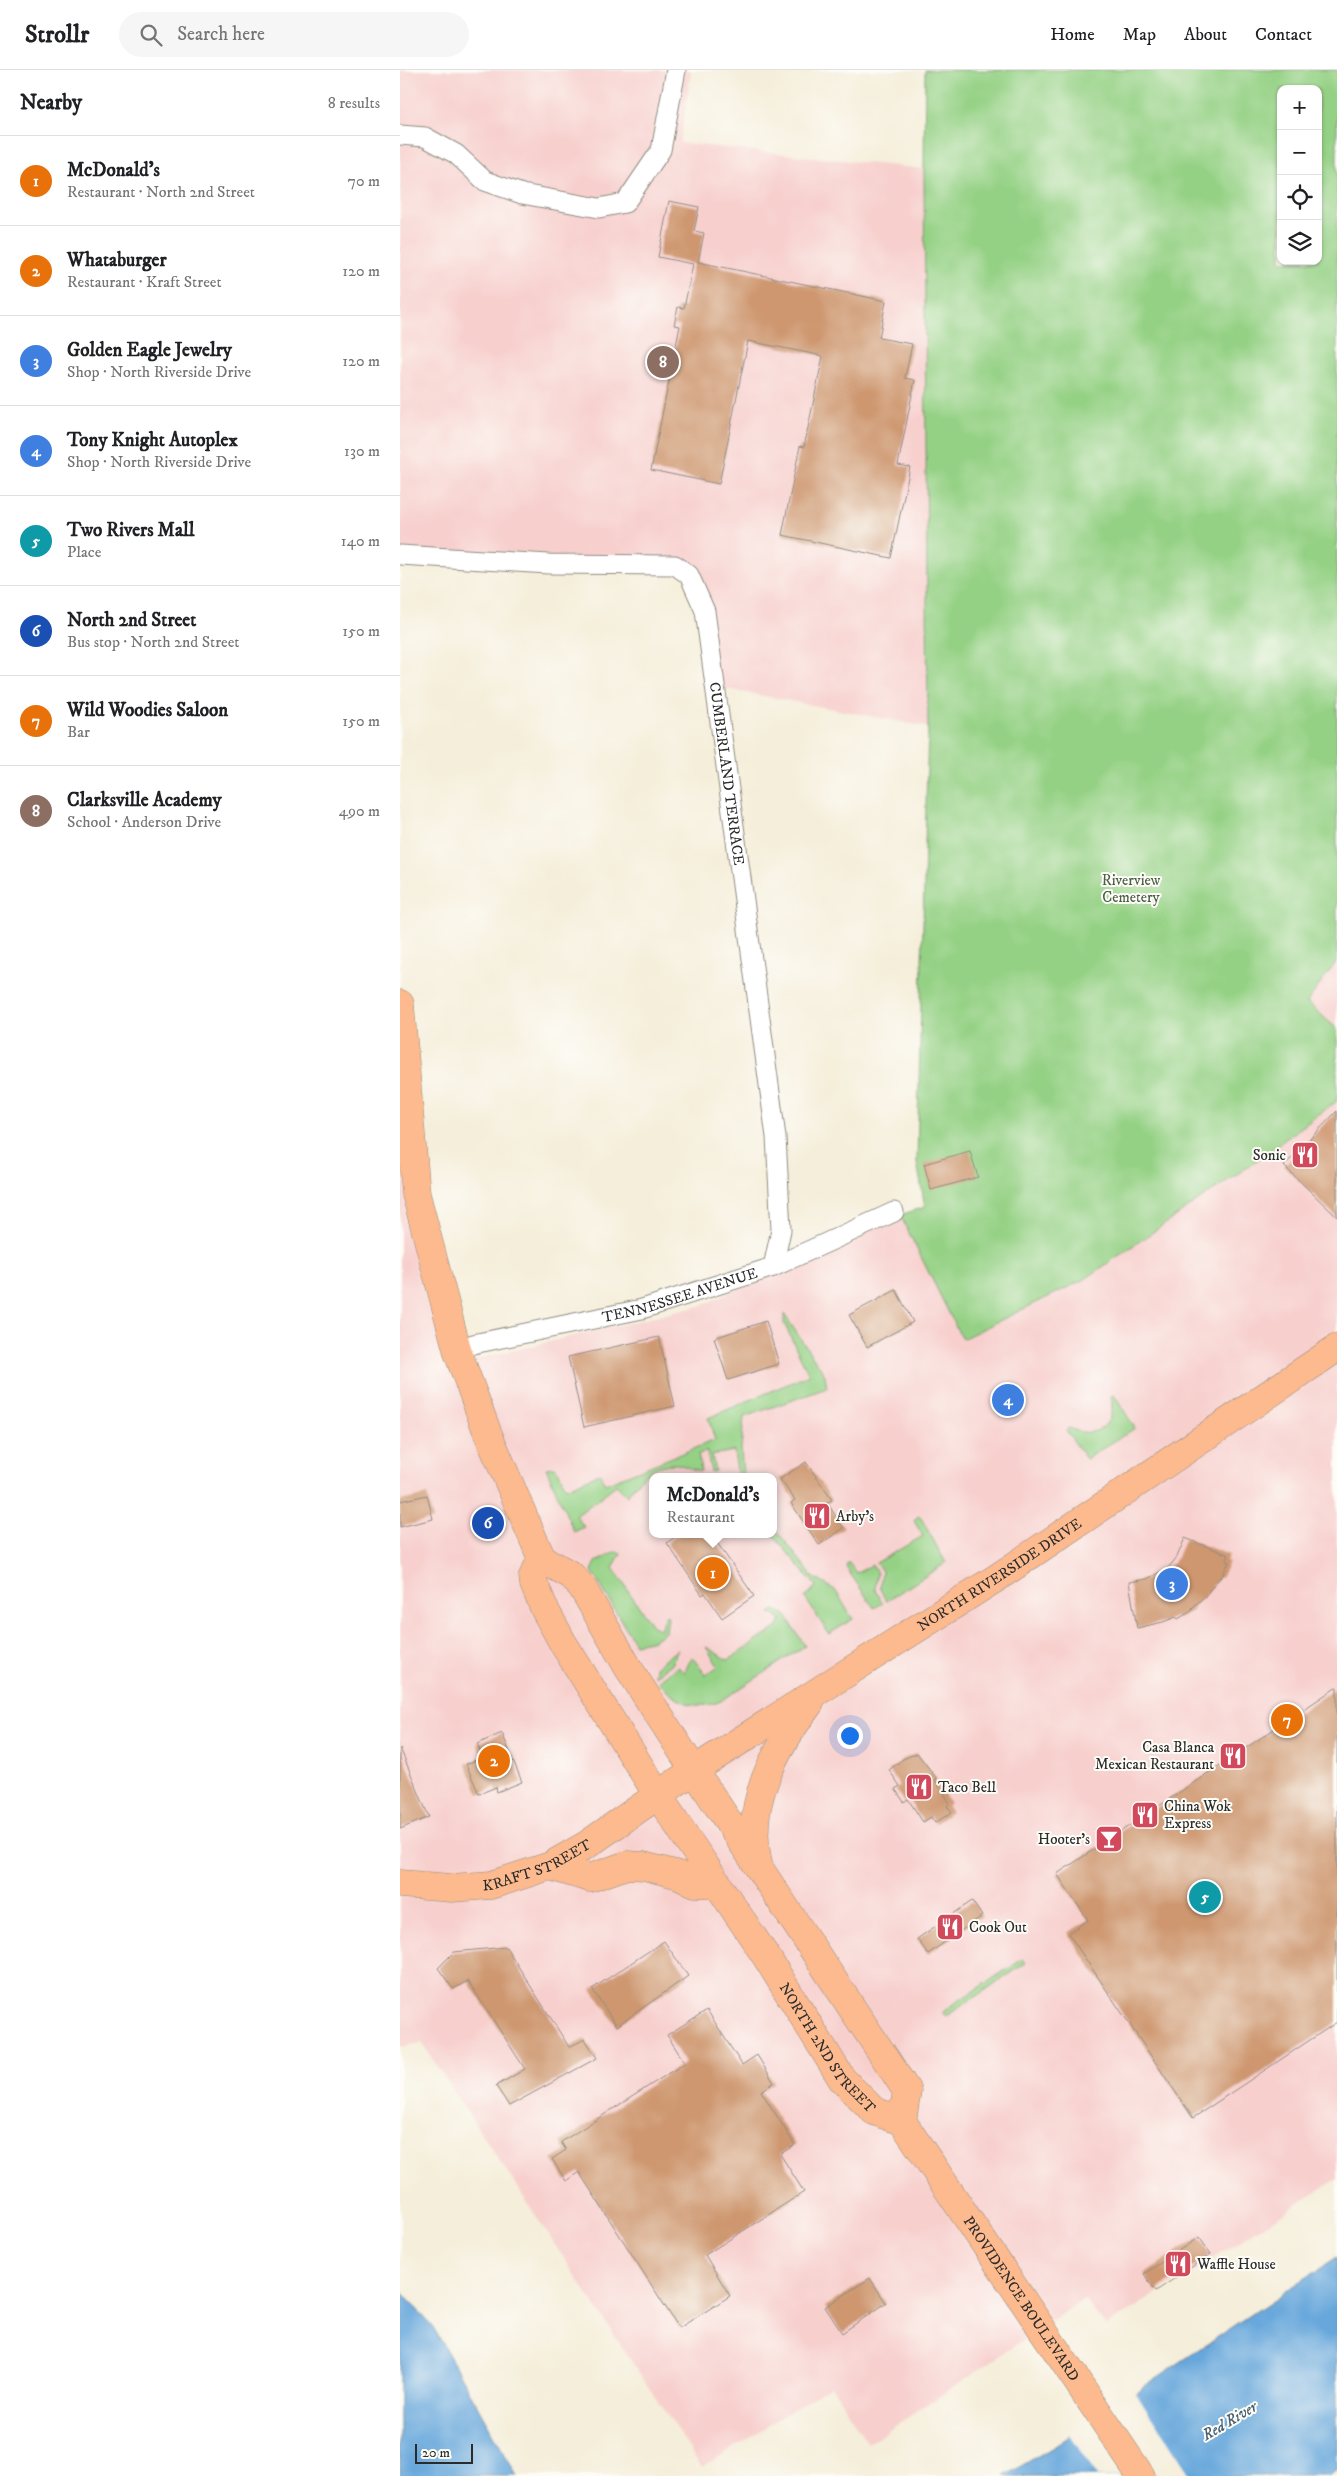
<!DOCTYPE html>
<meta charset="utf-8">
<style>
:root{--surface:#fff;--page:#f6f6f6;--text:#202124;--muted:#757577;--line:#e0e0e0;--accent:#1a73e8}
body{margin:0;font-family:"IM FELL DW Pica",serif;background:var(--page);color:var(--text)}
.controls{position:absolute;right:15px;top:15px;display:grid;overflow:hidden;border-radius:10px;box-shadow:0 1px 4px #0004}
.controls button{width:45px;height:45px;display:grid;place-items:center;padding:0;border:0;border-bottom:1px solid var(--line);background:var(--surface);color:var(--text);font:25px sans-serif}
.scale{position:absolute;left:15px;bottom:12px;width:58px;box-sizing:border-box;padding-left:5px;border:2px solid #2b2b2b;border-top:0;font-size:14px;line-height:18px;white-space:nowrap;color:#2b2b2b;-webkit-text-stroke:4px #fdfcf7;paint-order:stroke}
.you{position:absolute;left:449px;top:1665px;width:18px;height:18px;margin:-12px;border:4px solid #fff;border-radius:50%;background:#1a73e8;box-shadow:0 0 0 8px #1a73e833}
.badge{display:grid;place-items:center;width:32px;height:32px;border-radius:50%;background:var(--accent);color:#fff;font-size:16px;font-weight:700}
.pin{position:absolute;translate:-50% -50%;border:2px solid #fff;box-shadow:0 1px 5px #0006}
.popup{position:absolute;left:249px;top:1403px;width:128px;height:65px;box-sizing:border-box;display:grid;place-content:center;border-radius:10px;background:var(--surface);filter:drop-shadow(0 1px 4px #0005);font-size:16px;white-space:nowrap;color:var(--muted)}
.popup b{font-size:19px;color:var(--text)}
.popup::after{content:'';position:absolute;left:50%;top:100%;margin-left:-10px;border:10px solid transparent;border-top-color:var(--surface)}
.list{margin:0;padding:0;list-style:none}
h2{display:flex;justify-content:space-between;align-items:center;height:65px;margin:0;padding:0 20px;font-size:21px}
h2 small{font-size:16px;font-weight:400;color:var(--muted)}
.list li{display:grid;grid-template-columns:32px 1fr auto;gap:15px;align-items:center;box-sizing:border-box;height:90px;padding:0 20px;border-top:1px solid var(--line)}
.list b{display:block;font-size:19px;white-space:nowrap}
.list p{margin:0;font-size:16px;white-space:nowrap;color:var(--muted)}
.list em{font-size:16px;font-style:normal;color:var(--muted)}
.icon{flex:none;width:28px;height:28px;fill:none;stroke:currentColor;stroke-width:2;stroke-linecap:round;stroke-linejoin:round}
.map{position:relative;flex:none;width:937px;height:2406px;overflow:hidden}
header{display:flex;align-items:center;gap:30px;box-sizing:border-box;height:70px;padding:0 25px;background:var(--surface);border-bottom:1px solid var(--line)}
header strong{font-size:24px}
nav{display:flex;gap:28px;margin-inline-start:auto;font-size:18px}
.search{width:350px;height:45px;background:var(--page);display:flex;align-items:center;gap:12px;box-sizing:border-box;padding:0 18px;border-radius:28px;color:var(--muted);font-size:19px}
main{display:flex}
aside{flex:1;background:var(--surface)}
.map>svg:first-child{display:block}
</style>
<header>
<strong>Strollr</strong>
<div class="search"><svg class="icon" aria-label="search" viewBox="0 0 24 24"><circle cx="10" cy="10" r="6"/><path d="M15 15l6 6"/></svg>Search here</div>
<nav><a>Home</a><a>Map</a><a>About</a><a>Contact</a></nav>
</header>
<main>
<aside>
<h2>Nearby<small>8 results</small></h2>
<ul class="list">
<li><span class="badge" style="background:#e8710a">1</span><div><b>McDonald's</b><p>Restaurant · North 2nd Street</p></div><em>70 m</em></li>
<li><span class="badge" style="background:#e8710a">2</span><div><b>Whataburger</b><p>Restaurant · Kraft Street</p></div><em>120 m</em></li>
<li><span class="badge" style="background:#3f7fe0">3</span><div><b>Golden Eagle Jewelry</b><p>Shop · North Riverside Drive</p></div><em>120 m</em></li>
<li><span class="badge" style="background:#3f7fe0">4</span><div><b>Tony Knight Autoplex</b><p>Shop · North Riverside Drive</p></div><em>130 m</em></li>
<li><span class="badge" style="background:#0f9aa8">5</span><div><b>Two Rivers Mall</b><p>Place</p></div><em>140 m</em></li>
<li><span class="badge" style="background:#1a4fb4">6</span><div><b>North 2nd Street</b><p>Bus stop · North 2nd Street</p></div><em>150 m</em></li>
<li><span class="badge" style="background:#e8710a">7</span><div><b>Wild Woodies Saloon</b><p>Bar</p></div><em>150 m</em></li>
<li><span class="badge" style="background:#8d6e63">8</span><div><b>Clarksville Academy</b><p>School · Anderson Drive</p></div><em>490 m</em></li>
</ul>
</aside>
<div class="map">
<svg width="937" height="2406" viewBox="0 0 937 2406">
<rect width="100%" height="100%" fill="#fdfcf7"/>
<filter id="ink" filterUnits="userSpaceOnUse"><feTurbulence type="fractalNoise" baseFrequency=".02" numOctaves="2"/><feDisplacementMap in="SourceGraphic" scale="10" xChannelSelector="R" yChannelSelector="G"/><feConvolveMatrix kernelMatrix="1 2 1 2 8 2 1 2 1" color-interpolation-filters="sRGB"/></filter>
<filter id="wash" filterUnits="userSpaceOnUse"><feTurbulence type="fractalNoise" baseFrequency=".0096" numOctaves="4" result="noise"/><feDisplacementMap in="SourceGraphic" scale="20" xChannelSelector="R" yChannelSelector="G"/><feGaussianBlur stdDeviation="1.12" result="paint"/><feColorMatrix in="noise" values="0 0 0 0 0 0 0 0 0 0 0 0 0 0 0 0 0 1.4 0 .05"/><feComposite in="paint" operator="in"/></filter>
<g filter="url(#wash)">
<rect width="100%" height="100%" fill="#f5eeda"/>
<!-- built -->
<g fill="#f7d0ce" fill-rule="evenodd">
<polygon points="0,0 291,0 280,73 524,99 528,657 316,617 289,505 0,485"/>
<polygon points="937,891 937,959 907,932"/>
<path d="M0 950 14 1084 69 1291 300 1236 500 1145 563 1269 685 1209 853 1093 937 1031V2109L706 2256 684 2229 468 2374 431 2315 302 2398 22 1973 0 1977ZM253 1407H373V1464H253Z"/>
</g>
<!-- green -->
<g fill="#95d185" stroke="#607e58" fill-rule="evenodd">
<path d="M525 0H937V891L907 932 937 959V1031L853 1093 685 1209 562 1269 500 1145 525 1137 517 1092 528 657 524 99ZM881 19H918V191H881Z"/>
<path d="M384 1244 425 1305 427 1318 344 1347 341 1379 343 1407H338L334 1381 312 1385 315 1401 311 1402 307 1382 298 1384 301 1401C292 1400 283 1394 274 1394 252 1394 238 1409 227 1426L216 1415 176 1446 184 1457 174 1462 146 1398 154 1397 158 1400 166 1418 200 1403 205 1414 315 1370 308 1348 409 1305 384 1253Z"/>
<path d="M714 1325 735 1358 686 1389 666 1360 669 1358C695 1370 717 1356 711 1326Z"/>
<polygon points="518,1446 521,1448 546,1493 486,1531 480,1519 482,1501 476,1493 523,1466 514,1451"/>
<polygon points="373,1456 413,1507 435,1520 453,1549 429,1564 405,1528 416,1516 372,1464"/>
<polygon points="215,1482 221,1483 213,1498 252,1556 260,1559 266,1545 268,1548 266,1561 254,1570 235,1574 192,1501 196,1492"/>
<polygon points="448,1492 457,1503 472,1495 477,1503 475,1520 483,1533 474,1538 449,1502 446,1497"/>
<path d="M375 1540 385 1544 405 1576 321 1631C296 1642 273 1631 258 1611L278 1596 284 1603 292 1587 306 1605 318 1596 306 1577 328 1590 378 1557 381 1550 370 1543Z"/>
<polygon points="278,1579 272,1593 254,1606 255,1597"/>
<polygon points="623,1889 626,1893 548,1945 544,1946 543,1942 552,1935"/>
</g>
<!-- water -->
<g fill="#68a7db" stroke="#4a6983">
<polygon points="937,2187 937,2400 929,2406 604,2406 655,2376"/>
<polygon points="0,2220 33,2257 117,2406 0,2406"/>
</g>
<!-- pier -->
<polygon fill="#f5eeda" points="734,2320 791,2406 697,2406 669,2364"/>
<g id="blocks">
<!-- building -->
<g fill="#ce9770">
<polygon points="269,131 299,137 294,161 304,163 298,192 486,231 479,268 512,274 505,308 515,310 498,395 510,397 491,488 382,465 400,376 404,377 423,286 348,271 319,414 251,400 280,256 274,255 278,237 284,238 293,194 258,187"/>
<polygon points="937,1041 937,1147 884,1096"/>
<polygon points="570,1081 578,1107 531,1120 524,1094"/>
<polygon points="496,1220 513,1252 467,1277 449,1245"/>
<polygon points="366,1251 379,1294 328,1310 314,1268"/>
<polygon points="259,1267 275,1336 184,1357 168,1287"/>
<polygon points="406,1392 432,1430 427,1433 444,1458 419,1475 391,1433 395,1430 380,1409"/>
<polygon points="27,1425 33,1449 0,1457 0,1431"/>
<polygon points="279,1464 311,1464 354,1526 322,1548 305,1523 302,1525 267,1473"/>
<polygon points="785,1468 829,1485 826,1491 829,1492 821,1508 820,1507 805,1526 792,1538 793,1540 778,1549 776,1547 763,1552 737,1558 729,1512 747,1509 769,1497 777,1487"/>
<polygon points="937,1617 937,1952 793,2048 668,1863 688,1850 657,1804"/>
<polygon points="102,1663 122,1712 97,1722 96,1717 79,1724 66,1694 83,1687 77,1674"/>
<polygon points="0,1678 29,1747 0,1759"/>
<polygon points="517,1683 537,1709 535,1710 550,1733 547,1736 552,1742 535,1753 531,1747 523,1752 508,1729 504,1732 495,1719 500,1716 489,1700 503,1689"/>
<polygon points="572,1831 582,1846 528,1884 517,1869"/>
<polygon points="264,1871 288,1906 217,1956 192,1919"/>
<polygon points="106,1877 169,1977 185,1969 197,1988 109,2036 96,2016 125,1999 68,1911 53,1919 38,1898 54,1882"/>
<polygon points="307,1940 342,1995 357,1985 374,2013 361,2021 395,2075 380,2084 404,2122 305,2185 330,2226 279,2258 179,2102 166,2111 152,2089 166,2080 161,2072 285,1993 267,1965"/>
<polygon points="799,2167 811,2184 756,2221 744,2204"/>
<polygon points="470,2208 486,2233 442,2263 425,2237"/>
</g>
</g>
</g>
<g filter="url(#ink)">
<use href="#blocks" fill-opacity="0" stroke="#908c82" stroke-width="1"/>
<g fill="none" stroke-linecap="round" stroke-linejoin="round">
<!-- street casing -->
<g stroke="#908c82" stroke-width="21">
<g id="street">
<polyline points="0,65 25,67 56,84 85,111 122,124 199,138 225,133 261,80 276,0"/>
<path id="s1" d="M0 485 149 494 275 495 289 505 305 541 376 1067 381 1160 373 1197"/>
<path id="s2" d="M58 1283 73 1274 242 1239 373 1197 494 1142"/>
</g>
</g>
<!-- primary casing -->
<g stroke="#908c82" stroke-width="29">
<g id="primary">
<polyline points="0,934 16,1124 58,1283 88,1364 142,1489 171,1505 182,1517 229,1599 294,1700"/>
<polyline points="142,1489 133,1506 134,1514 145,1540 163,1573 257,1724"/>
</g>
</g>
<!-- highway casing -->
<g stroke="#908c82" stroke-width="29">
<g id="highway">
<polyline points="294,1700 507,2021 502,2051"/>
<path id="s3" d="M257 1724 367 1888 442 2009 474 2041 502 2051"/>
<path d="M358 1793C344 1733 375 1680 410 1633"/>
<polyline points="150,1796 190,1808 227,1795 244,1796 279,1805 295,1813 318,1814"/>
<path id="s4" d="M0 1814 52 1818 91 1815 150 1796 188 1774 294 1700 598 1507 937 1278"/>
<path id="s5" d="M502 2051 741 2406"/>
</g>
</g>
<!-- street -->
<use href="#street" stroke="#fff" stroke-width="19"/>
<!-- primary -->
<use href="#primary" stroke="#fcba8e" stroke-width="28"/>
<!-- highway -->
<use href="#highway" stroke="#fcba8e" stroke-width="28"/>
</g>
</g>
<!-- icons -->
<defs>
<g id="restaurant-square" transform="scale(1.4375)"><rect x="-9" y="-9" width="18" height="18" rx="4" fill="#d1495b" stroke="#fdfcf7"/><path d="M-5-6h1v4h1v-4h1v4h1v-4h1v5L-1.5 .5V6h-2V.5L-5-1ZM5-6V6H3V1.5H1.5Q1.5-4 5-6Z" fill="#fff"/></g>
<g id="bar-square" transform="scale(1.4375)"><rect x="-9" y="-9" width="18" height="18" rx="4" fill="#d1495b" stroke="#fdfcf7"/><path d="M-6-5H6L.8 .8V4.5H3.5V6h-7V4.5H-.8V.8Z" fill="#fff"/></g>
</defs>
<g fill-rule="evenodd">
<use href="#restaurant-square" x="905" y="1085"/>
<use href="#restaurant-square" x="417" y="1446"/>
<use href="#restaurant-square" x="833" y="1686"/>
<use href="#restaurant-square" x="519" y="1717"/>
<use href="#restaurant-square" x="745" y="1745"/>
<use href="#bar-square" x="709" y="1769"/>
<use href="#restaurant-square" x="550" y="1857"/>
<use href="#restaurant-square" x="778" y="2194"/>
</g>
<g text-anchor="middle" stroke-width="4" stroke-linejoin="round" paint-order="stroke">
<!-- street labels -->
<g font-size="15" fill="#2b2b2b" stroke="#fdfcf7">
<text dy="5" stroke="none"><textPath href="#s1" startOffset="496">CUMBERLAND TERRACE</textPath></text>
<text dy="5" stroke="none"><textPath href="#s2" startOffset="230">TENNESSEE AVENUE</textPath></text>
<text dy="5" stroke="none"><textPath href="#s4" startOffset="689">NORTH RIVERSIDE DRIVE</textPath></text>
<text dy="5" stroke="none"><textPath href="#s4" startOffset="141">KRAFT STREET</textPath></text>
<text dy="5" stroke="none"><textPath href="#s3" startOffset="306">NORTH 2ND STREET</textPath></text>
<text dy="5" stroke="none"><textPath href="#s5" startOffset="214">PROVIDENCE BOULEVARD</textPath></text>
</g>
<!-- park labels -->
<g font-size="15" fill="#4b5d46" stroke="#fdfcf7">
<text x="731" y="815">Riverview<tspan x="731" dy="17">Cemetery</tspan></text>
</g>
<!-- poi labels -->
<g font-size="15" fill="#2b2b2b" stroke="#fdfcf7" text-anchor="start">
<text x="886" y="1090" text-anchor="end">Sonic</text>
<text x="436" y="1451">Arby's</text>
<text x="814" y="1682" text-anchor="end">Casa Blanca<tspan x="814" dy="17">Mexican Restaurant</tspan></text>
<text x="538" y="1722">Taco Bell</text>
<text x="764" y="1741">China Wok<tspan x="764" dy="17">Express</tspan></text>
<text x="690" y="1774" text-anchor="end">Hooter's</text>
<text x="569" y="1862">Cook Out</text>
<text x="797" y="2199">Waffle House</text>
</g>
<!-- water labels -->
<g font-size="16" font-style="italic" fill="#435d71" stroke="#fdfcf7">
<text transform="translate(829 2350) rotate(-31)" y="6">Red River</text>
</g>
</g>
</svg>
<div class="controls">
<button>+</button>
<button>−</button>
<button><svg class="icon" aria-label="locate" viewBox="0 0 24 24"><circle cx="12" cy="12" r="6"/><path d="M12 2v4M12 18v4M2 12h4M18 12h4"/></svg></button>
<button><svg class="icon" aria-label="layers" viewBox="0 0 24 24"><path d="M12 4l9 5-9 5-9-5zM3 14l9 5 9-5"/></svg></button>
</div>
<div class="scale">20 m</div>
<div class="you"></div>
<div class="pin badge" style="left:313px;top:1503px;background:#e8710a">1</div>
<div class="popup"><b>McDonald's</b>Restaurant</div>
<div class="pin badge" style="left:94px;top:1691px;background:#e8710a">2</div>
<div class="pin badge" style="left:772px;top:1514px;background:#3f7fe0">3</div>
<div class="pin badge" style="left:608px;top:1330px;background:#3f7fe0">4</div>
<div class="pin badge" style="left:805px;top:1827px;background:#0f9aa8">5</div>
<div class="pin badge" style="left:88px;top:1453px;background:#1a4fb4">6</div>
<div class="pin badge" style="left:887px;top:1650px;background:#e8710a">7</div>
<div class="pin badge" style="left:263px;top:292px;background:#8d6e63">8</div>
</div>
</main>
